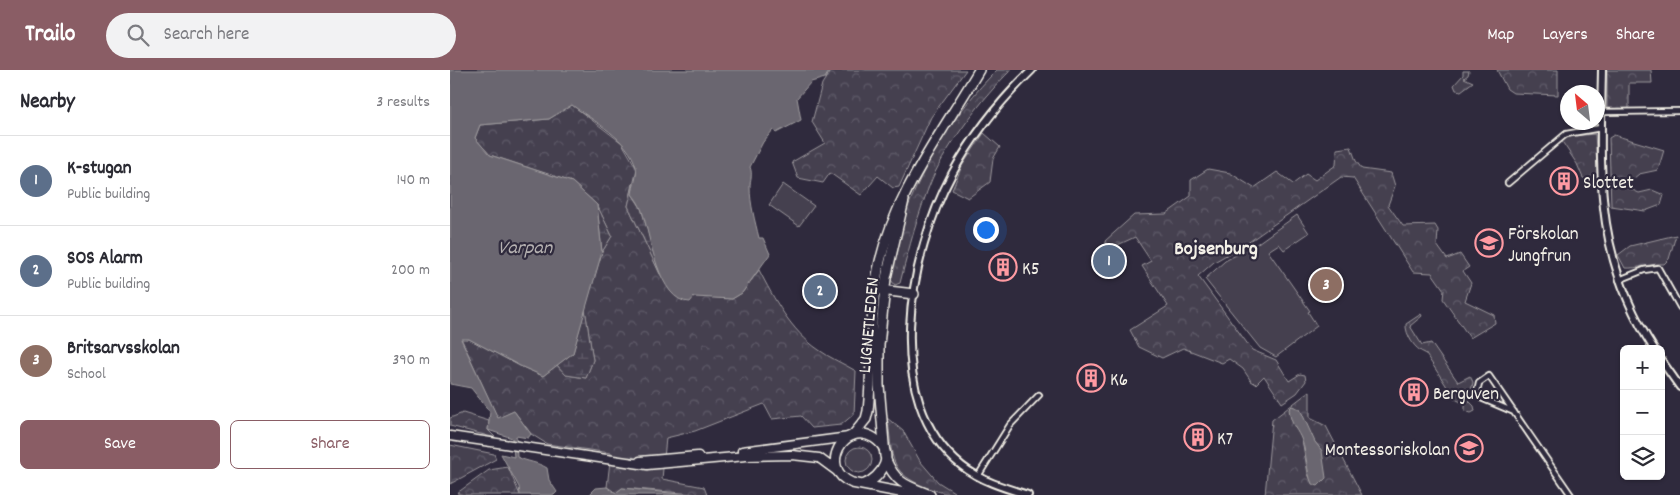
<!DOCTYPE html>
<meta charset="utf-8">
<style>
:root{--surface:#fff;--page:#f2f2f3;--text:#2b2b33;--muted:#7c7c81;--line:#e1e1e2;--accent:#8a5d65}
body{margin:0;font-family:Dekko,sans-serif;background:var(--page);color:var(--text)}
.controls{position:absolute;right:15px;bottom:15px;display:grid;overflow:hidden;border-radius:8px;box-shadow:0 1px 4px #0004}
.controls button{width:45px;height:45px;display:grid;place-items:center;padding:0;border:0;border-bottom:1px solid var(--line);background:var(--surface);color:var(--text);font:25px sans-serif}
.compass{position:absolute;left:1110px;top:15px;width:45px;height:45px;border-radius:50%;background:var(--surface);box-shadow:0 1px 4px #0004;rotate:332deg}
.you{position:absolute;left:535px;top:159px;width:18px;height:18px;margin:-12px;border:4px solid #fff;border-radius:50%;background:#1a73e8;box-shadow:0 0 0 8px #1a73e833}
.badge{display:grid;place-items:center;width:32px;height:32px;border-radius:50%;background:var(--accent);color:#fff;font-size:16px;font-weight:700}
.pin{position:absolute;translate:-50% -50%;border:2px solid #fff;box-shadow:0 1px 5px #0006}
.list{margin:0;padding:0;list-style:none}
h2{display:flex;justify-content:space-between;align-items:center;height:65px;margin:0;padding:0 20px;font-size:21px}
h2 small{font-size:16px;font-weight:400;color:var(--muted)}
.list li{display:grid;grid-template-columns:32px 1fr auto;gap:15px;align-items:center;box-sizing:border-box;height:90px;padding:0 20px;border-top:1px solid var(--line)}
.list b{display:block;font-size:19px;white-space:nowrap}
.list p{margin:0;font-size:16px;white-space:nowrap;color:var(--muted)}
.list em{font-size:16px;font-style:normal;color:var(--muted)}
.actions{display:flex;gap:10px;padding:15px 20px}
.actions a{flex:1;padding:11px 0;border:1px solid var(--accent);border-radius:8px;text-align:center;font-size:18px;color:var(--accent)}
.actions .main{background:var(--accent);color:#fff}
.icon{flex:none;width:28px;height:28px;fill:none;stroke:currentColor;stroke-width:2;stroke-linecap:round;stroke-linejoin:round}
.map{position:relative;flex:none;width:1230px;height:425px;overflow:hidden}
header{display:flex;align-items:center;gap:30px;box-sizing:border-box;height:70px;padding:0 25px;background:var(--accent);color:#fff}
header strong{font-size:24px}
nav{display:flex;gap:28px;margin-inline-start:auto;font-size:18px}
.search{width:350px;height:45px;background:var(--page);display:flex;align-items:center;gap:12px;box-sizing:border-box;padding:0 18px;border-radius:28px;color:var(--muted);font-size:19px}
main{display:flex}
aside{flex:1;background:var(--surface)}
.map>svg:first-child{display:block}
</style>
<header>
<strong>Trailo</strong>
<div class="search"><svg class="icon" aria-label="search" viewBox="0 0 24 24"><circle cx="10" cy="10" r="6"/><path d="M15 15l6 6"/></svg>Search here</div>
<nav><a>Map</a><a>Layers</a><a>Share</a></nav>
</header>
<main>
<aside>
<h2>Nearby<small>3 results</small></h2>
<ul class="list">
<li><span class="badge" style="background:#5c6f8a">1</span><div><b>K-stugan</b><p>Public building</p></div><em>140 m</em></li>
<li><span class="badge" style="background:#5c6f8a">2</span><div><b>SOS Alarm</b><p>Public building</p></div><em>200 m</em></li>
<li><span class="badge" style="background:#8d6e63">3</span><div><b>Britsarvsskolan</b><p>School</p></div><em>390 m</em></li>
</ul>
<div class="actions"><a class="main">Save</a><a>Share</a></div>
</aside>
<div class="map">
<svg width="1230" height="425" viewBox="0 0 1230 425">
<defs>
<pattern id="forest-crowns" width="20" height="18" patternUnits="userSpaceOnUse" patternTransform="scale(1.25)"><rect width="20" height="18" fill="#454050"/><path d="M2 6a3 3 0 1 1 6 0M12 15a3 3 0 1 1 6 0" fill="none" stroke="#605c69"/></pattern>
<pattern id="wetland-marsh" width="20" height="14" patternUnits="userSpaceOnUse" patternTransform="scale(1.25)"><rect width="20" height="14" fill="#454050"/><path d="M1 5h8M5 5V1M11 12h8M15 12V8" fill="none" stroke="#605c69"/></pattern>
</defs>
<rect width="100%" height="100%" fill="#2f2a3d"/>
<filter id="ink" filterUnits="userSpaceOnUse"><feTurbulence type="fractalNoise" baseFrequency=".02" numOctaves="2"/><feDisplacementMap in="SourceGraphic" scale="10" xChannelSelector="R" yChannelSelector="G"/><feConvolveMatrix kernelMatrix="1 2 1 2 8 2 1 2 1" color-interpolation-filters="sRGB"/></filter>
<g filter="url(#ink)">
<!-- grass -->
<g fill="#454050" stroke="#9c989c">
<polygon points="333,114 364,136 349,156 319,135"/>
<polygon points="847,145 859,163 834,180 829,174 818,181 860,241 858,242 867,256 826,287 810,278 755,209 775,191 805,175"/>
<circle cx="409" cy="390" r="13"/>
</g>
<!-- forest -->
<g fill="url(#forest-crowns)" stroke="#9c989c" fill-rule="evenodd">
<polygon points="381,0 516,0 481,47 449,117 443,118 428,106 411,125 380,103 373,113 348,108 342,92 375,73 362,52 372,14"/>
<path d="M547 0H561C534 26 497 75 482 109 468 143 459 178 450 213L445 215 441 210C444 194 446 177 450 161 467 103 504 42 547 0Z"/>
<polygon points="1047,0 1108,0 1108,25 1063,23 1057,19"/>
<polygon points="1157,0 1201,0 1202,13 1179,13 1179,39 1157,38"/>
<polygon points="1013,1 1019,1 1018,5 1014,8 1023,12 1011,21 1006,20 1004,15 1013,5"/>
<path d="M122 35 172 73 187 99 178 136 210 204 223 224 282 229 292 223 309 200C324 229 341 261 369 280 380 288 394 294 406 301L404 344 391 355 362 358 351 346 322 349 314 334 245 361 216 368 212 409 254 417 257 425 172 418 166 423 157 417 161 383 97 374 81 364 64 341 48 349 11 268 19 269 70 296 93 306 107 295 116 305 136 308 143 290 135 239 152 182 162 166 147 135 122 112 40 85 25 68 30 55 99 49Z"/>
<polygon points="534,63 550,77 543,89 540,112 518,128 502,120 512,96"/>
<polygon points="1145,64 1148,112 1133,108 1127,94 1111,70 1123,66"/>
<polygon points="1164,65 1214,80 1208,100 1189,104 1178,113 1178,118 1189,123 1202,120 1214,125 1211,135 1195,141 1161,136 1159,68"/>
<polygon points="901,77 906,91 912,99 941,103 945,116 938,135 953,156 985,155 988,160 987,175 997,189 1010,184 1019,197 1013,201 1021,213 1015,231 1044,245 1045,253 1020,268 993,229 994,220 982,203 963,202 903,108 891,107 796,174 764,192 748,206 802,280 826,290 839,311 850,304 855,305 856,311 847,323 832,333 814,306 806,314 801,311 793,299 779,289 772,293 733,278 712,288 689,277 680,260 718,236 692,196 701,191 685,167 659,179 655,171 684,145 716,144 741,126 741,110 758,99 780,103 804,118 827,102 843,114 856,104 865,110 886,95 887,79"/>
<path d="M1226 165 1219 189 1214 194C1201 193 1188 199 1175 198L1168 185 1180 176Z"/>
<path d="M971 244 972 246 960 256 972 275 981 273 1008 312 1020 306 1023 312 1019 331 1024 336 1025 341 1021 343 1015 341V334L1005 329 975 283C965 280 955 264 956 254Z"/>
<path d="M860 321V348L876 356 912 425H815L822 350ZM852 369 865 372 872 381 862 413 858 404Z"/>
<polygon points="13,343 39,351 38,360 46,368 0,356 0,348"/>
<path d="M437 348 453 361 470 391 488 412 504 422 505 425C487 422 455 413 446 395 439 382 441 363 437 348Z"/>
<polygon points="0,375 44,384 46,389 0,414"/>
<polygon points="58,397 70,425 14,425 7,423 39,400"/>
</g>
<!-- wetland -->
<g fill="url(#wetland-marsh)" stroke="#9c989c">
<polygon points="183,114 182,124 191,138 210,204 178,136"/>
<polygon points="147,135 162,166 152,182"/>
<polygon points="135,239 143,290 136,308 116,305 107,295 123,283"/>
</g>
<!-- water -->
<g fill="#6a6670" stroke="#a19ea0">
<path d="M0 0H380L375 8 361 12 347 28 351 50 326 63 323 60 313 72 300 97C303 105 300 109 300 117 300 134 305 151 309 168H313L320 184 292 223 282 229 244 227 240 232C208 232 200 164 192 141 190 135 186 129 182 124 183 116 188 104 186 97 179 69 143 51 122 35L99 49 30 55 25 68 40 85 122 112 147 135 152 182 123 283 93 306 70 296 19 269H11L48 348 64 341 81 364 78 368 66 366 67 387C78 392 87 392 97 398L99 410 107 422 104 425H70L69 417 51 384 64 387 62 368 38 360 40 342 21 318 0 314Z"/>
<path d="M842 336 850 339 865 372 872 381 876 408 868 416 862 414C856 400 857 385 852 371 848 359 841 357 839 339Z"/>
<polygon points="157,417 166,423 172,418 240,425 139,425 146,418"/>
</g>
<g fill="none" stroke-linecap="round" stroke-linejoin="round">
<!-- street casing -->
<g stroke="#f4f1e8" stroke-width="8">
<g id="street">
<polyline points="1152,42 1230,41"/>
<polyline points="1058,113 1116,64 1151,58"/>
<polyline points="1169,210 1194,200 1208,198 1230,237"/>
<polyline points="1064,342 1031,328 1027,322 1029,313 1039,306 1121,425"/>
<polyline points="528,406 560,355 589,325"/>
</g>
</g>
<!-- secondary casing -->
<g stroke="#f4f1e8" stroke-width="10">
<g id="secondary">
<path d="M1152 0C1150 106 1144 186 1204 279"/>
<polyline points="1211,290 1230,317"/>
<path d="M578 425C555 418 531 411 512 396 430 331 459 184 502 104 523 65 550 31 582 0"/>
</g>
</g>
<!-- primary casing -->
<g stroke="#f4f1e8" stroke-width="11">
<g id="primary">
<polyline points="0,366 197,395 296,386 342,385 369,388 388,402"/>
<polyline points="292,381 399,367"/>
<polyline points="190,391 248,386"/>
</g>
</g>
<!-- highway casing -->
<g stroke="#f4f1e8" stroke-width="12">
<g id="highway">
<polyline points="430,220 464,224"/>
<path d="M403 365 416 349 418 341C423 294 419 246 428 200 444 124 491 65 529 0"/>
<polyline points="435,386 429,315 429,275 436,208 454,130"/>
<path d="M436 390C446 414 458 416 480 425"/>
<path d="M413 415C433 407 447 383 424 368 394 349 367 399 402 413L465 425"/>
</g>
</g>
<!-- street -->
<use href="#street" stroke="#2f2a3d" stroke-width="4.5"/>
<!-- secondary -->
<use href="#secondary" stroke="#2f2a3d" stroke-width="6"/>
<!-- primary -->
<use href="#primary" stroke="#2f2a3d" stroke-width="8"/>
<!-- highway -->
<use href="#highway" stroke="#2f2a3d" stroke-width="9"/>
</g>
</g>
<!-- icons -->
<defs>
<g id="building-ring" transform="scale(1.4375)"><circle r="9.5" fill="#2f2a3d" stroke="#ff9aa2" stroke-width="1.5"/><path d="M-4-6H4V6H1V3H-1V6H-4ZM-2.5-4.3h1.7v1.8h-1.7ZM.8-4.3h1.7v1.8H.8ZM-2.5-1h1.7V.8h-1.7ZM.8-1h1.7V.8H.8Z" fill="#ff9aa2"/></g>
<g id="school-ring" transform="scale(1.4375)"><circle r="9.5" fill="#2f2a3d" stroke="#ff9aa2" stroke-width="1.5"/><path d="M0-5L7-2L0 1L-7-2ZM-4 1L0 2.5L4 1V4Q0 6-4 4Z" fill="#ff9aa2"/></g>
</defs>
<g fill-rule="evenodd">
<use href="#building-ring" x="1114" y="111"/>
<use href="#school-ring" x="1039" y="173"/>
<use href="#building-ring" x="553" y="197"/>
<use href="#building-ring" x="641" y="308"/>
<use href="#building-ring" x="964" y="322"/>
<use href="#building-ring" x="748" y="367"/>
<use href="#school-ring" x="1019" y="378"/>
</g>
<g text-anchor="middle" stroke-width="4.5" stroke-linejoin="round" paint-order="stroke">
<!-- poi labels -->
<g font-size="19" fill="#f4f1e8" stroke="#2f2a3d" text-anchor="start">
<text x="1133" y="118">Slottet</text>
<text x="1058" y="169">Förskolan<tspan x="1058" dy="22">Jungfrun</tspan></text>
<text x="572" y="204">K5</text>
<text x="660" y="315">K6</text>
<text x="983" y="329">Berguven</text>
<text x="767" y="374">K7</text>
<text x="1000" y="385" text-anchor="end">Montessoriskolan</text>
</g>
<!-- street labels -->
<g font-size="19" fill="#f4f1e8" stroke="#2f2a3d">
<text transform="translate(417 255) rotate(-85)" y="7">LUGNETLEDEN</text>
</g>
<!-- water labels -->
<g font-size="20" font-style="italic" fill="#b6b2b2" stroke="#2f2a3d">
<text x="75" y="183">Varpan</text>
</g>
<!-- neighbourhood labels -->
<g font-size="20" font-weight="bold" fill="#f4f1e8" stroke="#2f2a3d">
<text x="766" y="184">Bojsenburg</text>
</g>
</g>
</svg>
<div class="controls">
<button>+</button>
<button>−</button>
<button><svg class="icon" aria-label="layers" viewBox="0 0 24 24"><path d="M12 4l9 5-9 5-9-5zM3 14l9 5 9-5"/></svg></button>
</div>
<svg class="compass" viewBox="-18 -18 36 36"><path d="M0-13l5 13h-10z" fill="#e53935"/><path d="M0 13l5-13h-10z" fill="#7c7c81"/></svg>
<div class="you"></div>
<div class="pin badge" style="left:659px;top:191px;background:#5c6f8a">1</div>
<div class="pin badge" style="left:370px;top:221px;background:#5c6f8a">2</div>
<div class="pin badge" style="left:876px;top:215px;background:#8d6e63">3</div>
</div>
</main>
